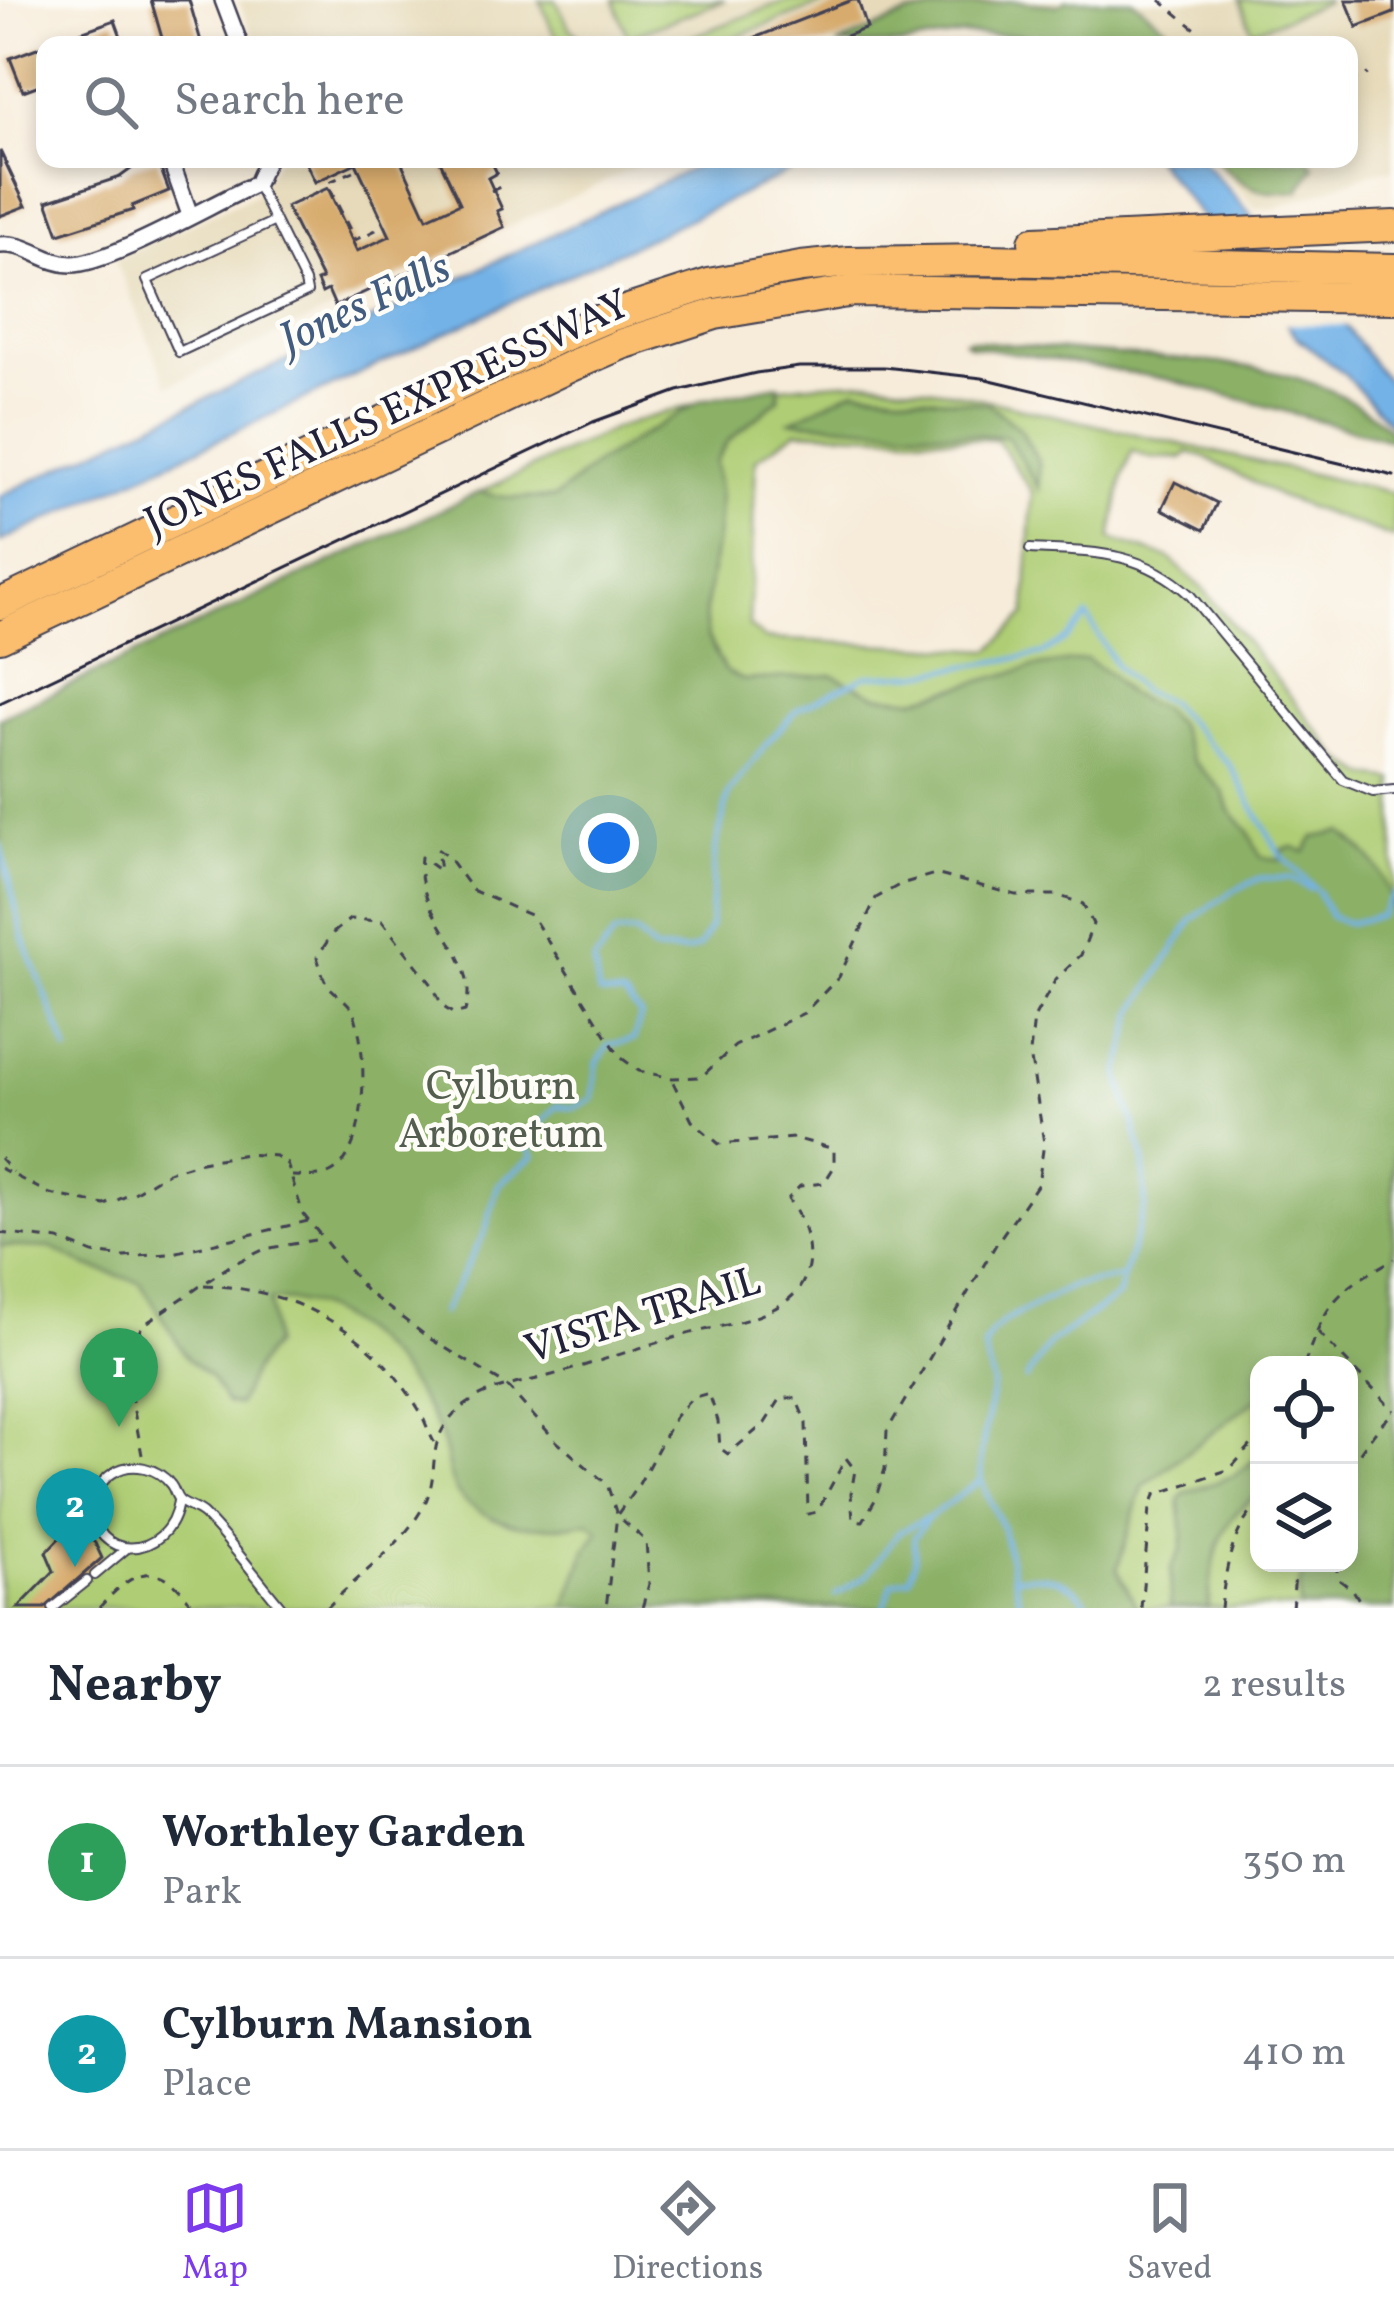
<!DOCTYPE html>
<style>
:root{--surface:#fff;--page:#f6f6f7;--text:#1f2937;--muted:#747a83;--line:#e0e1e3;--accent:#7c3aed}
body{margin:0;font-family:Vollkorn,serif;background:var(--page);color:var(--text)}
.controls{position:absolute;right:36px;bottom:36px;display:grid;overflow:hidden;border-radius:24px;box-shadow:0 6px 18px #0003}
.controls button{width:108px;height:108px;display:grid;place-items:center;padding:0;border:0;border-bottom:3px solid var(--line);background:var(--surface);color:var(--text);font:60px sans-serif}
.you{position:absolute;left:609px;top:843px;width:42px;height:42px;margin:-30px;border:9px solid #fff;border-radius:50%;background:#1a73e8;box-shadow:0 0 0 18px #1a73e833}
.badge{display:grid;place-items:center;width:78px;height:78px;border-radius:50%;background:var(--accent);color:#fff;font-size:39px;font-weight:700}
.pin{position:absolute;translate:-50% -99px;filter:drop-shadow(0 3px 6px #0008)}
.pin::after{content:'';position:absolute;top:63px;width:42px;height:36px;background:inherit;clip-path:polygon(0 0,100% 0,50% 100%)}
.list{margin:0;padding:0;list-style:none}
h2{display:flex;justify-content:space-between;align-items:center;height:156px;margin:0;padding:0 48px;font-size:51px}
h2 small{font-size:39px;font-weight:400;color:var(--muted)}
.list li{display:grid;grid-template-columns:78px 1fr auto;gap:36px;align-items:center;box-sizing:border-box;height:192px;padding:0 48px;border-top:3px solid var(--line)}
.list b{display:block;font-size:45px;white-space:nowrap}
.list p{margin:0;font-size:39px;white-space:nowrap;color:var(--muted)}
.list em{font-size:39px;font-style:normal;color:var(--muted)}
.icon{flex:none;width:66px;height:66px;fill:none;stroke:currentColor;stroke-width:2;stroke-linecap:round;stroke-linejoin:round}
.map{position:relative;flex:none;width:1394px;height:1608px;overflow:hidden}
.search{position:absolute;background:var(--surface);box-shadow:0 6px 18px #0003;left:36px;right:36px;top:36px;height:132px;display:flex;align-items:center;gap:30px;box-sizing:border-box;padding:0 42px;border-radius:24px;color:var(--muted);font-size:45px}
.sheet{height:540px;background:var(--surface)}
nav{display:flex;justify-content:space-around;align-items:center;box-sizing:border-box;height:168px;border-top:3px solid var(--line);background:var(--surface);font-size:33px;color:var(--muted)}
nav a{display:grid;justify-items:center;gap:6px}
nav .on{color:var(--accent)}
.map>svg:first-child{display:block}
</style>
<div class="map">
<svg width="1394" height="1608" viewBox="0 0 1394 1608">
<rect width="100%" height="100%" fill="#fdfcf7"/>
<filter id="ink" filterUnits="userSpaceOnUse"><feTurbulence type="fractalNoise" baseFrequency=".00833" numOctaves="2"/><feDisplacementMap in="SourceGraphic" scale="24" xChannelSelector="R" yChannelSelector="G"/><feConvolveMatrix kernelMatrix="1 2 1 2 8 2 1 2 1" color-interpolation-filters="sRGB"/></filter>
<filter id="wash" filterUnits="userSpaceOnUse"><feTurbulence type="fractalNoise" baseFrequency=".004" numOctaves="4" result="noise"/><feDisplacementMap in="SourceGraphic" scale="48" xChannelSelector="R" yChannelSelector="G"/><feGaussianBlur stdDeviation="2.7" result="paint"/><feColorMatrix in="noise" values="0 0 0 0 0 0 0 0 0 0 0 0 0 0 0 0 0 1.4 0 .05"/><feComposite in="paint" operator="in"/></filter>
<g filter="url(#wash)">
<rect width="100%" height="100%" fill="#f7ecda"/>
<!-- built -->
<g fill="#e6daba">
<polygon points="239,0 1394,0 1394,170 1379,170 1274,208 1256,208 1211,159 1349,159 1349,45 1106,45 986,18 892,45 256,45"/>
<polygon points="278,159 653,159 168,386 115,259 255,195"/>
</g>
<!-- green -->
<g fill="#afcd74" stroke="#687858" stroke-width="3" fill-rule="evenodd">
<polygon points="540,0 556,0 569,27 590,45 564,45 552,30"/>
<polygon points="614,0 725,0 628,37"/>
<polygon points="787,0 832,0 715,45 671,45"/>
<polygon points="1240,0 1326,0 1327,2 1252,31"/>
<path d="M873 381 948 391 1394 493V538L1283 498 1206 458 1188 452 1183 458H1150L1132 451 1123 476 1111 539 1169 558 1206 592 1342 760 1368 776 1394 780V1320L1366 1330 1328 1365H1259V1563H1316L1319 1608H0V718L616 428C712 396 771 383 873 381ZM797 431 997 440 1032 492 1026 614 991 650 764 639 749 626 756 459Z"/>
</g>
<!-- forest -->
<g fill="#8bb066" stroke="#566950" stroke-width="3">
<polygon points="1066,0 1133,0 1189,45 1085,45 1016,35 963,35 905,45 837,45 909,14 1010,1 1059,5"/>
<path d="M1215 159H1310L1314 167 1299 190C1260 198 1243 186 1215 159Z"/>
<path d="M968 339C1023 347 1078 352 1134 356 1225 363 1325 365 1393 433L1394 441 1166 379 969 345 964 341Z"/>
<path d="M779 385V399L728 441 715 462 720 499 718 531 705 612 707 636 725 671 744 680 833 675 876 695 915 699 1033 667 1086 659 1110 675 1126 693 1160 708 1177 724 1193 761 1224 792 1229 809 1248 831 1261 857 1282 860 1283 849 1294 847 1305 852 1314 837 1342 832C1375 861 1386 871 1394 916V1608H1300L1299 1587 1306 1563H1349V1365H1328L1332 1360 1319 1352 1300 1365H1259V1397L1143 1486 1117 1569 1137 1608H565L587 1548 599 1531 589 1522C546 1531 493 1530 460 1496 447 1482 448 1452 440 1435 413 1375 342 1291 270 1301L273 1344 253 1371 238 1405 226 1403 211 1378 188 1359 140 1282 89 1267 51 1248 0 1246V718L479 492 510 498H555L597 463 701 400Z"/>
<polygon points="855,389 989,404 1020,429 1039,462 1039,489 1007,437 791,421"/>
<path d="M1259 1456V1495C1217 1515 1212 1567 1208 1608H1170L1171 1568 1181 1550 1183 1532 1179 1499 1186 1493 1236 1475Z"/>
</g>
<!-- water -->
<g fill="#73b2e7" stroke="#4a6a91" stroke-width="3">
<polygon points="712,159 817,159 0,542 0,496"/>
<path d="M1155 159H1200C1250 211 1296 266 1342 322 1360 344 1372 367 1394 387V428L1344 374 1297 337Z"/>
</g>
<!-- pier -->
<polygon fill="#f7ecda" points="1219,247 1288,248 1353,326 1280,324"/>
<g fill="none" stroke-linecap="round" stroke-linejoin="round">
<!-- stream -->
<g stroke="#73b2e7" stroke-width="4.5">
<polyline points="0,844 23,937 68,1052"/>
<polyline points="1319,895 1331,917 1349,923 1380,916 1394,893"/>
<polyline points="442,1313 485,1232 498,1185 534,1156 524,1142 557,1106 574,1108 593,1099 597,1063 609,1045 634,1039 641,1015 624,996 599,994 594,962 615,934 635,933 654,951 688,951 700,946 710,927 715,851 729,793 768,742 798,709 866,676 918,674 1042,654 1068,638 1087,616 1116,666 1140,690 1168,702 1230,765 1279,853 1319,893"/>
<polyline points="1026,1379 1050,1343 1118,1296 1123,1278"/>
<path d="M1016 1577C1050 1573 1072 1579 1091 1608"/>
<polyline points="835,1595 866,1576 899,1532 925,1519"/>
<polyline points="884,1608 892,1583 910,1578 915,1559 914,1537 928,1518 978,1482"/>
<polyline points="1021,1608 1002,1527 981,1480 981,1455 993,1384 984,1347 992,1332 1005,1321 1072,1286 1123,1277 1145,1206 1144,1159 1119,1075 1135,1011 1192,920 1231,892 1260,878 1290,878 1310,889"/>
</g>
</g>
<g id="blocks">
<!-- building -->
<g fill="#d7ab6d">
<polygon points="151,0 189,0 202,45 164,45"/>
<polygon points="852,0 858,0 867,28 822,45 736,45"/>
<polygon points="1346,0 1394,0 1394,13 1357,27"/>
<polygon points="115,20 124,45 49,45 49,43"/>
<polygon points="45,45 45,83 23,91 10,58"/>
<polygon points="0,151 26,206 0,216"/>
<polygon points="157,159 169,191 132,206 133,210 59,234 47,201 120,177 135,166"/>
<polygon points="304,159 400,159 427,218 460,203 439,159 490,159 497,173 488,178 502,209 497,211 504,227 335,306 328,290 322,293 317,281 322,279 286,207 328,188 357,251 390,236 356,163 315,182"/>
<polygon points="1175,482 1217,503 1204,530 1162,509"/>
<polygon points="80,1528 95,1543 102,1558 45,1608 18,1608 54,1571 46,1552 64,1533"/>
</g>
</g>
</g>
<g filter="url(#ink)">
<use href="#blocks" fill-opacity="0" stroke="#424053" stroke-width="3"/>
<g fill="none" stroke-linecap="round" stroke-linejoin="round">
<!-- lane casing -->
<g stroke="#424053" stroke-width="12">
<g id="lane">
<polyline points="257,185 264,199 305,282 307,292 179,352 147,280 275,221"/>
<path d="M1030 549C1094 552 1140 550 1190 595L1343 780 1373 792 1394 790"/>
<path d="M178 1501C170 1563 89 1562 94 1504 95 1491 102 1480 113 1473 131 1461 158 1467 171 1485 175 1490 175 1497 180 1501 187 1507 197 1508 204 1515 232 1543 256 1577 282 1608"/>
<polyline points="95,1575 126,1549"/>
<polyline points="53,1608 87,1581"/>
</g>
</g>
<!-- street casing -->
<g stroke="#424053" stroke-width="20">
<g id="street">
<polyline points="223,0 240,45"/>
<polyline points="170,159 190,215"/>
<path d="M0 245C28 242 45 264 72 264 109 264 215 202 256 184L267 159"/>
</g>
</g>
<!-- highway casing -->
<g stroke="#424053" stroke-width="34">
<g id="highway">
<polyline points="1034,242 1394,226"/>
<polyline points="0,604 556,339 610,316 709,284 801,267 849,262 988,260 1394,269"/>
<polyline points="0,637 571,366 622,344 715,314 853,291 1394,298"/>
</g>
</g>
<!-- path -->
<g stroke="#424053" stroke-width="3" stroke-dasharray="9 9" stroke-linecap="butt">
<polyline points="1160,0 1215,45"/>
<polyline points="1349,81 1368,74"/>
<polyline points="354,171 327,183 355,240 380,228"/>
<polyline points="491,191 505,185"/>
<polyline points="0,1158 13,1172"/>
<polyline points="0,1168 50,1194 105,1205 134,1193 168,1172 201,1162 246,1154 276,1156 287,1164 303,1214 366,1291 429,1338 506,1385 557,1442 607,1484 617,1515 646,1541 649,1584 642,1608"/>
<path d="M292 1176C303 1176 320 1178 330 1173 370 1154 368 1046 353 1011 347 999 334 994 327 984 322 977 320 965 317 957L333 933 350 919 382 921 433 986 442 1006 454 1014 465 1011C483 953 414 921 421 857L440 871 437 849 448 857 472 890 532 916 620 1057 639 1071 672 1078 701 1077 735 1046 804 1013 839 977 876 898 901 884 935 874 1016 895H1057L1083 904 1093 924 1081 955 1056 979 1034 1018 1030 1053 1044 1143 1038 1184 998 1241 887 1431 885 1469 875 1500 863 1521 853 1520 851 1493 855 1470 846 1458 817 1512 808 1514 806 1423 796 1398H781L765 1423 728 1454 720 1448 718 1421 709 1393 692 1398 675 1417 639 1484 617 1515 606 1608"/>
<polyline points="0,1233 59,1240 93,1253 124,1257 169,1254 308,1221"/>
<path d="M204 1285C294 1289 370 1329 418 1408 424 1418 428 1431 434 1442"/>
<polyline points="1318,1332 1394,1411"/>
<path d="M1304 1365C1327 1300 1335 1292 1394 1259"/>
<polyline points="142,1455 132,1400 125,1393 123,1383 126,1359 142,1326 231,1265 265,1249 320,1239"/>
<path d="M1349 1467C1361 1453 1380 1420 1394 1414"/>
<polyline points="1349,1511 1349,1535"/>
<polyline points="1336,1563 1338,1579 1353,1590 1364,1608"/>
<path d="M99 1608C136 1566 162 1558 194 1608"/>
<path d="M327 1608C358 1575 399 1549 422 1509 445 1469 418 1439 467 1404 490 1387 519 1384 545 1377 590 1365 633 1349 677 1337 713 1326 760 1323 790 1298 821 1272 809 1227 788 1199L800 1186 824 1183 834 1167V1149L794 1138 719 1144 692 1121 672 1080"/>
<polyline points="1141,1608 1150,1508 1155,1495 1230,1469 1259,1436"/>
<path d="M1221 1608C1225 1574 1231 1528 1259 1505"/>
<polyline points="1292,1608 1296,1563"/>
</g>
<!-- lane -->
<use href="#lane" stroke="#fff" stroke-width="8"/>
<!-- street -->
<use href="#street" stroke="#fff" stroke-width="15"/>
<!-- highway -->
<use href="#highway" stroke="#fbbe6e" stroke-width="30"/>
<!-- tram -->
<polyline stroke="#22223b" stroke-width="3" points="0,703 593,422 678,391 756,373 799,367 884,367 982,378 1394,476"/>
</g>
</g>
<g text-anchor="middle" stroke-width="9" stroke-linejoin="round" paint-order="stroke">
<!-- street labels -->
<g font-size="42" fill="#22223b" stroke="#fdfcf7">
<text transform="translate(386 411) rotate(-25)" y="15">JONES FALLS EXPRESSWAY</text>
<text transform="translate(642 1313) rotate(-17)" y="15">VISTA TRAIL</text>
</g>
<!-- park labels -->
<g font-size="42" fill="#535e4f" stroke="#fdfcf7">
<text x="501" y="1099">Cylburn<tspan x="501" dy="48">Arboretum</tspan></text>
</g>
<!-- water labels -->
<g font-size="45" font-style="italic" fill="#425c80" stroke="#fdfcf7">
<text transform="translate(364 301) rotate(-25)" y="16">Jones Falls</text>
</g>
</g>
</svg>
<div class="controls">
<button><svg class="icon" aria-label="locate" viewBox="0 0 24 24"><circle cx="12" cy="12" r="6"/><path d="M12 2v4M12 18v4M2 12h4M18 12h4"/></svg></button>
<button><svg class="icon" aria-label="layers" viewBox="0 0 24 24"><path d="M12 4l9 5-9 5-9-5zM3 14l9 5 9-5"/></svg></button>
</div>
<div class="you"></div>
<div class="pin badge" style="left:119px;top:1427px;background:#2e9e5b">1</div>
<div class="pin badge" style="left:75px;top:1567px;background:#0f9aa8">2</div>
<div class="search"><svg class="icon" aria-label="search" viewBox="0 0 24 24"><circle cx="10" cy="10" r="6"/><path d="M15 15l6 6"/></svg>Search here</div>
</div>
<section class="sheet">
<h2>Nearby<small>2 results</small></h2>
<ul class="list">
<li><span class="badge" style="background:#2e9e5b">1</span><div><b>Worthley Garden</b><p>Park</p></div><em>350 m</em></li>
<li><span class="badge" style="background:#0f9aa8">2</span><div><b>Cylburn Mansion</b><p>Place</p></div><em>410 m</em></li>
</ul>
</section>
<nav>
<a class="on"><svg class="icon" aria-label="map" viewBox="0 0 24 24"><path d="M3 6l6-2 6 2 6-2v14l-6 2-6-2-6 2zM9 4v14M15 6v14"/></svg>Map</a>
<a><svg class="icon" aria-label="directions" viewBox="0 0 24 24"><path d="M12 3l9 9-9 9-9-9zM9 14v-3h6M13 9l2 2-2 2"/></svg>Directions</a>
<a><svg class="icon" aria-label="saved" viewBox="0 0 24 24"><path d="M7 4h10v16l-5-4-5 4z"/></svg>Saved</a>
</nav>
